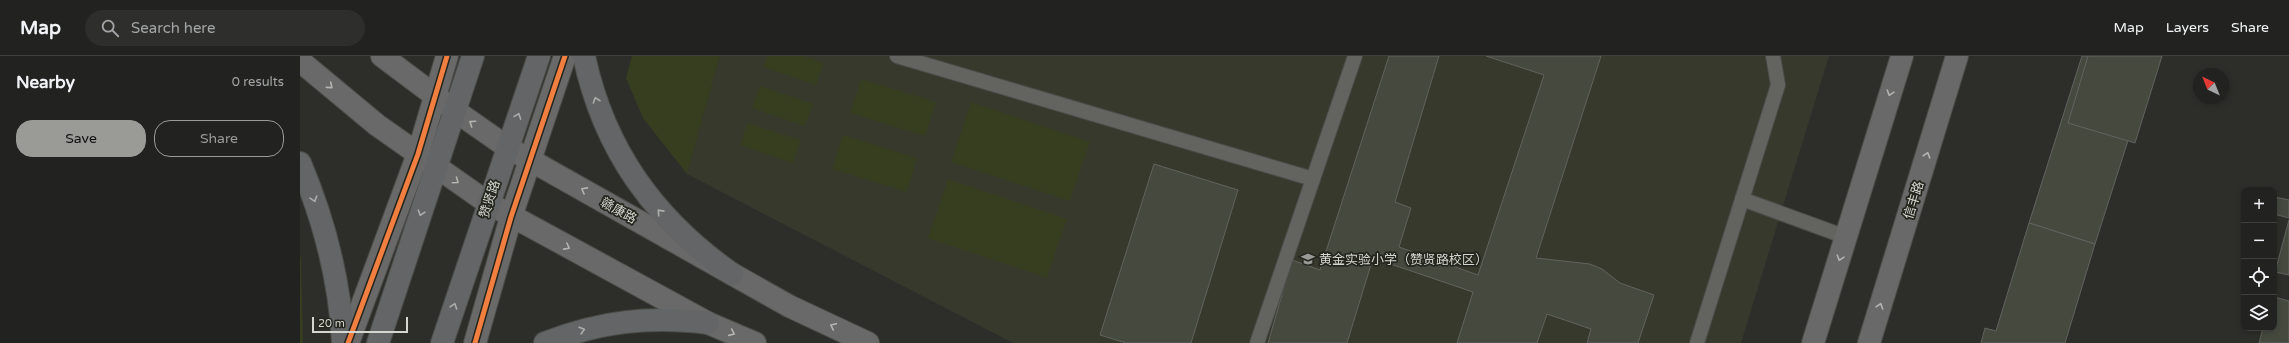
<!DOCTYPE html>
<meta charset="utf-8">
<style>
:root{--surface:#222220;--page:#2e2f2d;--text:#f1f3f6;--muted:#a2a4a5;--line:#3f3f3e;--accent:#9a9b96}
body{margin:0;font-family:"Varela Round","Noto Sans SC",sans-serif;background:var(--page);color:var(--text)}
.controls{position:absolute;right:12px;bottom:12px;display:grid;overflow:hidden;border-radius:8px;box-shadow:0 2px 6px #0003}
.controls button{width:36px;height:36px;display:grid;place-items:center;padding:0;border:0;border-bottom:1px solid var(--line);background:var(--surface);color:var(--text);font:20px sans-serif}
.compass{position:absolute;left:1893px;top:12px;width:36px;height:36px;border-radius:50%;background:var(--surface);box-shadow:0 2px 6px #0003;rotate:317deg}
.scale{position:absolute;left:12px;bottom:10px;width:96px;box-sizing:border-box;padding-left:4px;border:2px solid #d4d6d0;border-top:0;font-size:11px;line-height:14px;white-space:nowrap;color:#d4d6d0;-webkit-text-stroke:3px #24261e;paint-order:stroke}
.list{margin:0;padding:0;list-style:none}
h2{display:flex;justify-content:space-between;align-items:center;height:52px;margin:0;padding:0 16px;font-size:17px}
h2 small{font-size:13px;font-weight:400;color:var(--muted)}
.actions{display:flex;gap:8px;padding:12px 16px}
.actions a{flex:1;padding:9px 0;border:1px solid var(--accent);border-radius:16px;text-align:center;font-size:14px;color:var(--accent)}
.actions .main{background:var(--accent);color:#111}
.icon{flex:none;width:22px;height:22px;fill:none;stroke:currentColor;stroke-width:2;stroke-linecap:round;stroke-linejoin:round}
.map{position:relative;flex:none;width:1989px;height:287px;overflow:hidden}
header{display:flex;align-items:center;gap:24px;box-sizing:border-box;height:56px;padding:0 20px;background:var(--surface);border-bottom:1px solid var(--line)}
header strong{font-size:19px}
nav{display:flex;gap:22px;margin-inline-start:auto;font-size:14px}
.search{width:280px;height:36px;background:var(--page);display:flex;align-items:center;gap:10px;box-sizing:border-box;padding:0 14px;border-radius:22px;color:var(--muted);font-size:15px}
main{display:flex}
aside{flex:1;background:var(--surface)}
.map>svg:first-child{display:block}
</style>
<header>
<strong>Map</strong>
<div class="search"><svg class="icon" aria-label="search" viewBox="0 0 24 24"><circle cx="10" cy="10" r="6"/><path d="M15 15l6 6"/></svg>Search here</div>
<nav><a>Map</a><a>Layers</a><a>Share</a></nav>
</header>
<main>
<aside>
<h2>Nearby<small>0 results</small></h2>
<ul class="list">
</ul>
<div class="actions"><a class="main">Save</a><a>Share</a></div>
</aside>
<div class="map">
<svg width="1989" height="287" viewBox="0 0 1989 287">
<rect width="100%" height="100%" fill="#2d2e2a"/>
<!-- built -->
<polygon fill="#37392c" points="420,0 1529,0 1441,287 713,287 387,118"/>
<!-- green -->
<g fill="#373e20">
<polygon points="332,0 420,0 387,118 343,62 326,22"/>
<polygon points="467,0 504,0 524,7 516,29 463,11"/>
<polygon points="561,23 636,46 625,80 550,57"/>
<polygon points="460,30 513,48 505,70 452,52"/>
<polygon points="671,46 790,86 770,145 651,106"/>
<polygon points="447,67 501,84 493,107 440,89"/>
<polygon points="543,79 617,102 607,136 532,113"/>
<polygon points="648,123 767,163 747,222 628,182"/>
<polygon points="0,199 1,203 3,287 0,287"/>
</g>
<!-- building -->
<g fill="#46493e" stroke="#62635f">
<polygon points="1089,0 1139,0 1095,146 1111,152 1099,191 1178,219 1244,19 1186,0 1301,0 1236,202 1290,208 1302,213 1320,227 1354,239 1338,287 1287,287 1291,273 1247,258 1237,287 1157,287 1173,236 1073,202 1047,287 968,287 992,204 1020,214"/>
<polygon points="1782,0 1855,0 1795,188 1729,167"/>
<polygon points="1788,0 1862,0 1835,87 1768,67"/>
<polygon points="854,108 938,134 891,287 826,287 800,279"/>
<polygon points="1975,141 1989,144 1989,162 1974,158"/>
<polygon points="1989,164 1989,219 1975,216"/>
<polygon points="1729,167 1795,188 1765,287 1681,287 1685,272 1696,275"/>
<polygon points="1974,241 1989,245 1989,287 1959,287 1963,272 1974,272"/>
</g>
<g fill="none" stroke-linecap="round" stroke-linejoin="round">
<!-- lane casing -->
<g stroke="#4b4c48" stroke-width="16">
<g id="lane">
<polyline points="597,0 1013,123"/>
<polyline points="1442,143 1546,181"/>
<polyline points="957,287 1055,0"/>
<polyline points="1397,287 1478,29 1473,0"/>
</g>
</g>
<!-- secondary casing -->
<g stroke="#4b4c48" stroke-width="24">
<g id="secondary">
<polyline points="82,0 154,54 207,91 489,250 568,287"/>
<polyline points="0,5 77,69 188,147 408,267 455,287"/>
<polyline points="48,287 118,98 147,0"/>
<polyline points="175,287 211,161 265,0"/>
<polyline points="1513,287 1602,0"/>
<polyline points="1569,287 1657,0"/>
</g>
</g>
<!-- primary casing -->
<g stroke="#4b4c48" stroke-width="24">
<g id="primary">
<path d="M284 0C304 94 354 163 432 218"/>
<path d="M0 107C24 164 40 225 43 287"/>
<polyline points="78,287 173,0"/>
<polyline points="142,287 239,0"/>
<path d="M245 287C301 265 349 260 408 267"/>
</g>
</g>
<!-- lane -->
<use href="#lane" stroke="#636460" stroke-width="14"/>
<!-- secondary -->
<use href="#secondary" stroke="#686968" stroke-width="22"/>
<!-- primary -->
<use href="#primary" stroke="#636566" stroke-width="22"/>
<!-- cycleway casing -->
<g stroke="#24261e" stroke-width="8">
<g id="cycleway">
<polyline points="48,287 118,98 147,0"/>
<polyline points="175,287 211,161 265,0"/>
</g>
</g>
<!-- cycleway -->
<use href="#cycleway" stroke="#f27e40" stroke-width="5"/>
</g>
<!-- one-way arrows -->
<defs><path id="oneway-chevron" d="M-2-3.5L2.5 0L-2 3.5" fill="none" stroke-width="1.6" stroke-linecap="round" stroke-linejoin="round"/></defs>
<g stroke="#b4b5b1">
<use href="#oneway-chevron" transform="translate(30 30) rotate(40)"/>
<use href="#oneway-chevron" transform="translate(1590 37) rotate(107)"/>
<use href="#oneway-chevron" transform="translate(172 67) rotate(-146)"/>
<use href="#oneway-chevron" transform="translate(1627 99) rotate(-73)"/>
<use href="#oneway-chevron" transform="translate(156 125) rotate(35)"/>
<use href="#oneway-chevron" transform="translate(284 134) rotate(-151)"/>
<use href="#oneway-chevron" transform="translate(267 191) rotate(28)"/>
<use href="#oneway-chevron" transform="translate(1540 202) rotate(107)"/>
<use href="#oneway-chevron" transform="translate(1580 250) rotate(-73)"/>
<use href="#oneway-chevron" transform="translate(533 270) rotate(-155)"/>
<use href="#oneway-chevron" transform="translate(432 277) rotate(24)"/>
</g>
<g stroke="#acaeab">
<use href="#oneway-chevron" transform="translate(296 44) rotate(-109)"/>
<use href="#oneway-chevron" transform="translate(218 60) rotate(-70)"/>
<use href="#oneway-chevron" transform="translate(14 143) rotate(73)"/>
<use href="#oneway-chevron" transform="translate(360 156) rotate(-132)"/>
<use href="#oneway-chevron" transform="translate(121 157) rotate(107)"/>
<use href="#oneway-chevron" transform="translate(154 250) rotate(-72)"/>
<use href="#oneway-chevron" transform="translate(282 274) rotate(-16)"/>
</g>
<!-- icons -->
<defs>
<g id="school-bare" transform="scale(1.08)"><path d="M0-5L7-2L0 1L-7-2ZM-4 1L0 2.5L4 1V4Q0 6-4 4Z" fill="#9a9b96" stroke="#24261e" stroke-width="2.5" paint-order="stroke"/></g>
</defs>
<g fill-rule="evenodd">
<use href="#school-bare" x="1008" y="203"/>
</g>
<g text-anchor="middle" stroke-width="3.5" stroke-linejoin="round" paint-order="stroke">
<!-- street labels -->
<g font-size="13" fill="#d4d6d0" stroke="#24261e">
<text transform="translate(189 143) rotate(-72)" y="5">赞贤路</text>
<text transform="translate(1613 144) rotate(-73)" y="5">信丰路</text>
<text transform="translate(319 154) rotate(29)" y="5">赣康路</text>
</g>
<!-- poi labels -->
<g font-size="13" fill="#d4d6d0" stroke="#24261e" text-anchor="start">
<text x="1019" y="208">黄金实验小学（赞贤路校区）</text>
</g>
</g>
</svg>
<div class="controls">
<button>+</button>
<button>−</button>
<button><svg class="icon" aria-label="locate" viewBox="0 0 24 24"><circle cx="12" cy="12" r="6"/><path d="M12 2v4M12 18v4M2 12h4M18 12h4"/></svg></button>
<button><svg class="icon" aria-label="layers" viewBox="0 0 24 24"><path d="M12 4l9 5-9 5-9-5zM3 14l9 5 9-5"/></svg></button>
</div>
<svg class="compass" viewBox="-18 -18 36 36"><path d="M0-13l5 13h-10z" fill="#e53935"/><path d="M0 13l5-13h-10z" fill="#a2a4a5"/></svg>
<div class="scale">20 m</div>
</div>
</main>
